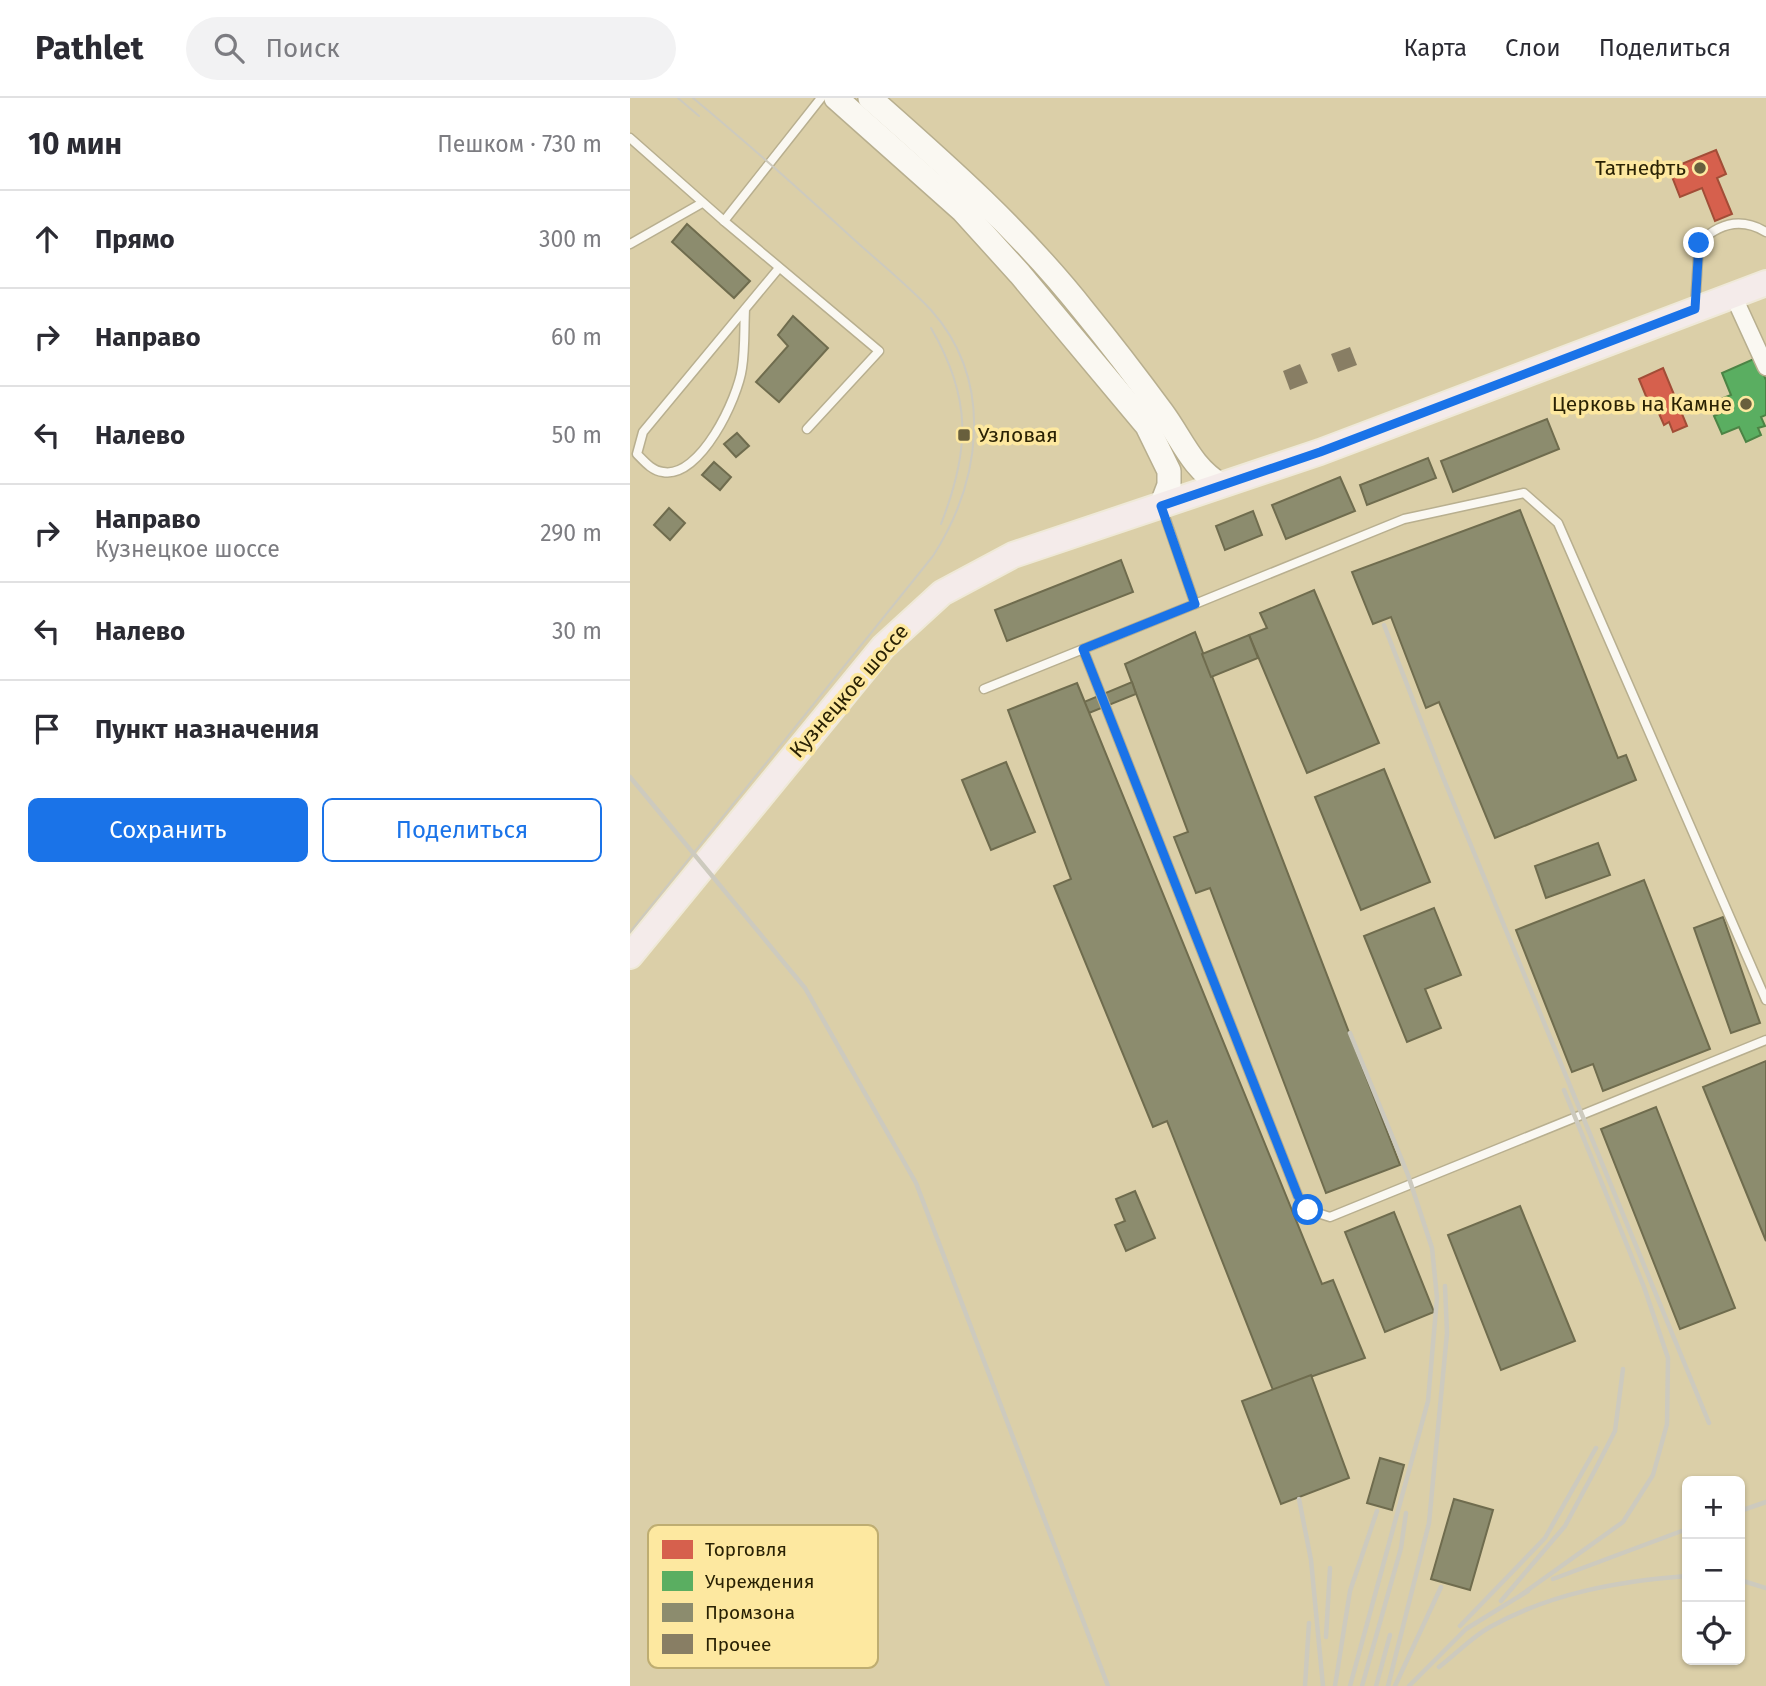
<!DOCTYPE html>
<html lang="ru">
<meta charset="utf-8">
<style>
:root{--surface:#fff;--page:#f2f2f3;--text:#2b2b33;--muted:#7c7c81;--line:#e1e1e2;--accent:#1a73e8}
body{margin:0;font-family:"Fira Sans",sans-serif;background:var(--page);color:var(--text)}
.controls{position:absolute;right:21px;bottom:21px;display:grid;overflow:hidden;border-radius:10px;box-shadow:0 2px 5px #0004}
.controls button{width:63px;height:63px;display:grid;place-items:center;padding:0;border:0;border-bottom:2px solid var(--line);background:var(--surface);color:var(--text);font:35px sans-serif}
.stop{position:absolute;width:21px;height:21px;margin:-16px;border:5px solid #1a73e8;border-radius:50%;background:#fff}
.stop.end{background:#1a73e8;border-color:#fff;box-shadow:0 2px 7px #0008}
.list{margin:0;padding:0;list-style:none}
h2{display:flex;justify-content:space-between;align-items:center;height:91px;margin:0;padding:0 28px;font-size:30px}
h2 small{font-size:23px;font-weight:400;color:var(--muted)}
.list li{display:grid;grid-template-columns:46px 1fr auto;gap:21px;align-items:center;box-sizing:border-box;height:98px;padding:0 28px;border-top:2px solid var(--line)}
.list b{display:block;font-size:26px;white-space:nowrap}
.list p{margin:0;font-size:23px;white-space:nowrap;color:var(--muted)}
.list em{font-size:23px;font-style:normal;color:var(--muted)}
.actions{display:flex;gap:14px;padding:21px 28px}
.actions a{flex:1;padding:16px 0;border:2px solid var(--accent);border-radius:10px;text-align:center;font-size:24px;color:var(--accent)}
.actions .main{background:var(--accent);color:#fff}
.icon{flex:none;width:38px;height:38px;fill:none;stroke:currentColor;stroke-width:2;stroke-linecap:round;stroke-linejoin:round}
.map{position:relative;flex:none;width:1136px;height:1588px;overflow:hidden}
header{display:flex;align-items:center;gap:42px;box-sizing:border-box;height:98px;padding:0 35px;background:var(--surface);border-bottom:2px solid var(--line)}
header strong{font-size:33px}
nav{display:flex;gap:38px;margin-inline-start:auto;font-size:24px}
.search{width:490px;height:63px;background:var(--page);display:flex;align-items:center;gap:18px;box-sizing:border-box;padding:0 24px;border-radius:38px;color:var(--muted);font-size:26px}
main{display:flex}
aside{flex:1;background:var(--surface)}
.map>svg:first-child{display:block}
</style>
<header>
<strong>Pathlet</strong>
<div class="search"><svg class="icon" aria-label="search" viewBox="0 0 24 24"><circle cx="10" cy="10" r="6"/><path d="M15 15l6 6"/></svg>Поиск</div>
<nav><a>Карта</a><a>Слои</a><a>Поделиться</a></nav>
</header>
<main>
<aside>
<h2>10 мин<small>Пешком · 730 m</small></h2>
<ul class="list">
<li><svg class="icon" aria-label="ahead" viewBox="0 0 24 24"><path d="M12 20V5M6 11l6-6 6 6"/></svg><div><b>Прямо</b></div><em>300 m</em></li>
<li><svg class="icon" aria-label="right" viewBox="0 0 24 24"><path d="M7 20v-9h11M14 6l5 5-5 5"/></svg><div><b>Направо</b></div><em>60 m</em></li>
<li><svg class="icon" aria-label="left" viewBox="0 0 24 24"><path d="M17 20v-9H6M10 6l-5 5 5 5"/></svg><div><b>Налево</b></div><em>50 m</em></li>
<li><svg class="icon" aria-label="right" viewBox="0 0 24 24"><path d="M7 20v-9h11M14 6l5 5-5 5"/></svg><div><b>Направо</b><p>Кузнецкое шоссе</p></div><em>290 m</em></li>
<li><svg class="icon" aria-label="left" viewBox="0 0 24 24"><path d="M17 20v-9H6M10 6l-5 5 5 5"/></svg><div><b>Налево</b></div><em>30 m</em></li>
<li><svg class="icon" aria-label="arrive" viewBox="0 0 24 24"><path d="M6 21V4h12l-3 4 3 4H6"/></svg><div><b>Пункт назначения</b></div></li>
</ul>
<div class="actions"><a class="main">Сохранить</a><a>Поделиться</a></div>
</aside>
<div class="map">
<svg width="1136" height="1588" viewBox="0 0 1136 1588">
<rect width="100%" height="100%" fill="#dbcfa8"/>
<!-- shops -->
<g fill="#d6604d" stroke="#a24d37" stroke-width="2">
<polygon points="1086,52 1096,76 1087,80 1102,116 1085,123 1072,90 1050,99 1039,71"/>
<polygon points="1033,270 1057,328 1043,334 1039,324 1034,327 1027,311 1022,313 1009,281"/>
</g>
<!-- public -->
<polygon fill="#5aae61" stroke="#4c8445" stroke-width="2" points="1126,260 1136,282 1136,317 1131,319 1135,328 1128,330 1131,337 1116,344 1109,329 1092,336 1084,318 1098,312 1093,300 1101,297 1092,275"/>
<!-- industry -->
<g fill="#8c8c6e" stroke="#6f6c4e" stroke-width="2">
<polygon points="57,126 120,183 104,200 42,144"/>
<polygon points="163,218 198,250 149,304 126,284 158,248 148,237"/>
<polygon points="917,321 929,351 823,394 811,363"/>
<polygon points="107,335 119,348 106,359 94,346"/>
<polygon points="798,360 806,380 737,407 730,387"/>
<polygon points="84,364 101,379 90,392 72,377"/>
<polygon points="710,379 725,413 656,441 642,407"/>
<polygon points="39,410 55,425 40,442 24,427"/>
<polygon points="890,412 988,660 996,657 1006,682 865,740 809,604 796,610 761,519 743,526 722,474"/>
<polygon points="623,413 632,437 595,452 586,428"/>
<polygon points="491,462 503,494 377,543 365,512"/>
<polygon points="684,492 749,645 677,675 619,537 637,530 630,515"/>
<polygon points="565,534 770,1067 696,1095 580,790 566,795 544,739 558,734 495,566"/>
<polygon points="619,537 628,560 581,579 572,556"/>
<polygon points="502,584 506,596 459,615 454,604"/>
<polygon points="447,585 692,1186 703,1182 735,1260 643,1292 537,1023 523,1029 424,788 441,781 378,612"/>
<polygon points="376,664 405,734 361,752 332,682"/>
<polygon points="754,671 800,784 731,812 685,699"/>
<polygon points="968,745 980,777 916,800 905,768"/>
<polygon points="1014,782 1080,951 973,993 963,966 942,974 886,832"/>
<polygon points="804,810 831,877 795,891 811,930 777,944 734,838"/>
<polygon points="1093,819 1130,925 1101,935 1064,830"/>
<polygon points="1136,963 1136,1143 1073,989"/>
<polygon points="1026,1009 1105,1210 1050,1231 971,1031"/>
<polygon points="505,1093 525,1140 496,1153 485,1127 495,1123 486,1101"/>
<polygon points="890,1108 945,1243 871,1272 818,1137"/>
<polygon points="764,1114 804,1214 755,1234 715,1134"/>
<polygon points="681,1277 719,1380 651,1406 612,1303"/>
<polygon points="750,1360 774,1367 762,1412 737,1405"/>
<polygon points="824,1401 863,1412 840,1492 801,1481"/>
</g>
<!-- building -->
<g fill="#887e64">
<polygon points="720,249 727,267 708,274 701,256"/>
<polygon points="670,266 678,285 660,292 653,273"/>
</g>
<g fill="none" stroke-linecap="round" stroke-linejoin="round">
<!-- service casing -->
<g stroke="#b8af8f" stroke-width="11">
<g id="service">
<polyline points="0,40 94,123"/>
<polyline points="0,146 72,105"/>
<path d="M1065 209 1069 145C1089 125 1111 119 1136 134"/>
<path d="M115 211C114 230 115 251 112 270 108 300 70 381 33 374 22 373 14 363 7 356L13 334 149 170"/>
<polyline points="177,331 249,253 94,123 191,0"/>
<polyline points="565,506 774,421 894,395 928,425 1136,902"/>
<polyline points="453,551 668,1098 678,1112 700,1119 1136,942"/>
<polyline points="354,591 565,506 532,410"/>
</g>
</g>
<!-- minor casing -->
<g stroke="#b8af8f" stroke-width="19">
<polyline id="minor" points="1103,197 1136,269"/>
</g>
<!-- secondary casing -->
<g stroke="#b8af8f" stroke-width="26">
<g id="secondary">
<polyline points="206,0 333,113 390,176 517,328 539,373 539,387 531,408"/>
<path d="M240 0C316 67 391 133 454 213 481 246 507 280 532 314 552 341 561 369 591 387"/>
</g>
</g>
<!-- primary casing -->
<g stroke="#efe9d8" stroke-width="28">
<polyline id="primary" points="0,858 253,549 312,495 383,457 690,354 1136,185"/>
</g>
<!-- service -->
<use href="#service" stroke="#faf8f2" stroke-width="8"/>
<!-- minor -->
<use href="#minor" stroke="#faf8f2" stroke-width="16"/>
<!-- secondary -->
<use href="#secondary" stroke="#faf8f2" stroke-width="23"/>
<!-- primary -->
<use href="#primary" stroke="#f4ebea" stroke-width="24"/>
<!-- tram -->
<g stroke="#cdcabe" stroke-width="2">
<polyline points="48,0 69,18"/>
<path d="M301 230C342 300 340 352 311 426"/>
<path d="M0 834 303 458C351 383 365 284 301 212 276 185 246 162 219 137 168 90 116 44 63 0"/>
</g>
<!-- rail -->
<g stroke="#cdcabe" stroke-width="4.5">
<polyline points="754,527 812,677 1079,1325"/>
<polyline points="0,679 175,890 286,1085 478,1588"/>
<polyline points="720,935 778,1077 802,1150 807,1200 798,1303 720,1588"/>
<polyline points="669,1401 681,1462 693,1588"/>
<polyline points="1110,1413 1136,1404"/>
<polyline points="923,1481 1057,1431"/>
<polyline points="1110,1482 1136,1490"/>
<polyline points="891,1497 993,1424 1023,1377 1037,1326 1038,1260 1014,1189 934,992"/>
<polyline points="871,1503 935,1428 965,1372 985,1333 993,1271"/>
<polyline points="830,1528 915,1440 966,1350"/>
<polyline points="696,1539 700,1470"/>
<path d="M809 1569C826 1556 842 1539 860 1529 921 1495 989 1483 1057 1478"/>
<polyline points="675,1588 679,1525"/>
<polyline points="705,1588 720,1493 747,1413"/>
<polyline points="732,1588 771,1450 776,1415"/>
<polyline points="746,1588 760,1537"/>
<polyline points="758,1588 799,1425 817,1235 815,1188"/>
<polyline points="765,1588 811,1489"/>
<polyline points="779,1588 836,1531 898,1493"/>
</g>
</g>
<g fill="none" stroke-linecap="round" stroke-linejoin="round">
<!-- route -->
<polyline stroke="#1a73e8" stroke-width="9" points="678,1112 668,1098 453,551 565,506 531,408 690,354 1065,211 1069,145"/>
</g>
<!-- markers -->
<g fill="#685f3d" stroke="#fde8a0" stroke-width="2.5">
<circle cx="1070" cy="70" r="7"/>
<circle cx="1116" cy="306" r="7"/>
<rect x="327" y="330" width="14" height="14" rx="3.5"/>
</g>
<g text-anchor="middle" stroke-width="7" stroke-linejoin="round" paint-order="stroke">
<!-- poi labels -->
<g font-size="21" fill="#2a2204" stroke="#fde8a0" text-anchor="end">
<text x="1056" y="77">Татнефть</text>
<text x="1102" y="313">Церковь на Камне</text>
<text x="348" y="344" text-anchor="start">Узловая</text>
</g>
<!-- street labels -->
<g font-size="21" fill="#2a2204" stroke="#fde8a0">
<text transform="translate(219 593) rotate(-49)" y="7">Кузнецкое шоссе</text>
</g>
</g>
<!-- legend -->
<rect x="18" y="1427" width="230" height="143" rx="10" fill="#fde8a0" stroke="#bead71" stroke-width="2"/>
<rect x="32" y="1442" width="31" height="19" fill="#d6604d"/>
<rect x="32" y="1473" width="31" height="20" fill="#5aae61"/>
<rect x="32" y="1505" width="31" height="19" fill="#8c8c6e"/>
<rect x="32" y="1536" width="31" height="20" fill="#887e64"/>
<g font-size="19" fill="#2a2204">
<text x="75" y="1458">Торговля</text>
<text x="75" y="1490">Учреждения</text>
<text x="75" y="1521">Промзона</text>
<text x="75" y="1553">Прочее</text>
</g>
</svg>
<div class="controls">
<button>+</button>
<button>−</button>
<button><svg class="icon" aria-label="locate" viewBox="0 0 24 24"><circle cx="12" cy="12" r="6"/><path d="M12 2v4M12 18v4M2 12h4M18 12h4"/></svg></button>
</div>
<div class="stop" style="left:678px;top:1112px"></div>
<div class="stop end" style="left:1069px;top:145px"></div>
</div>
</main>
